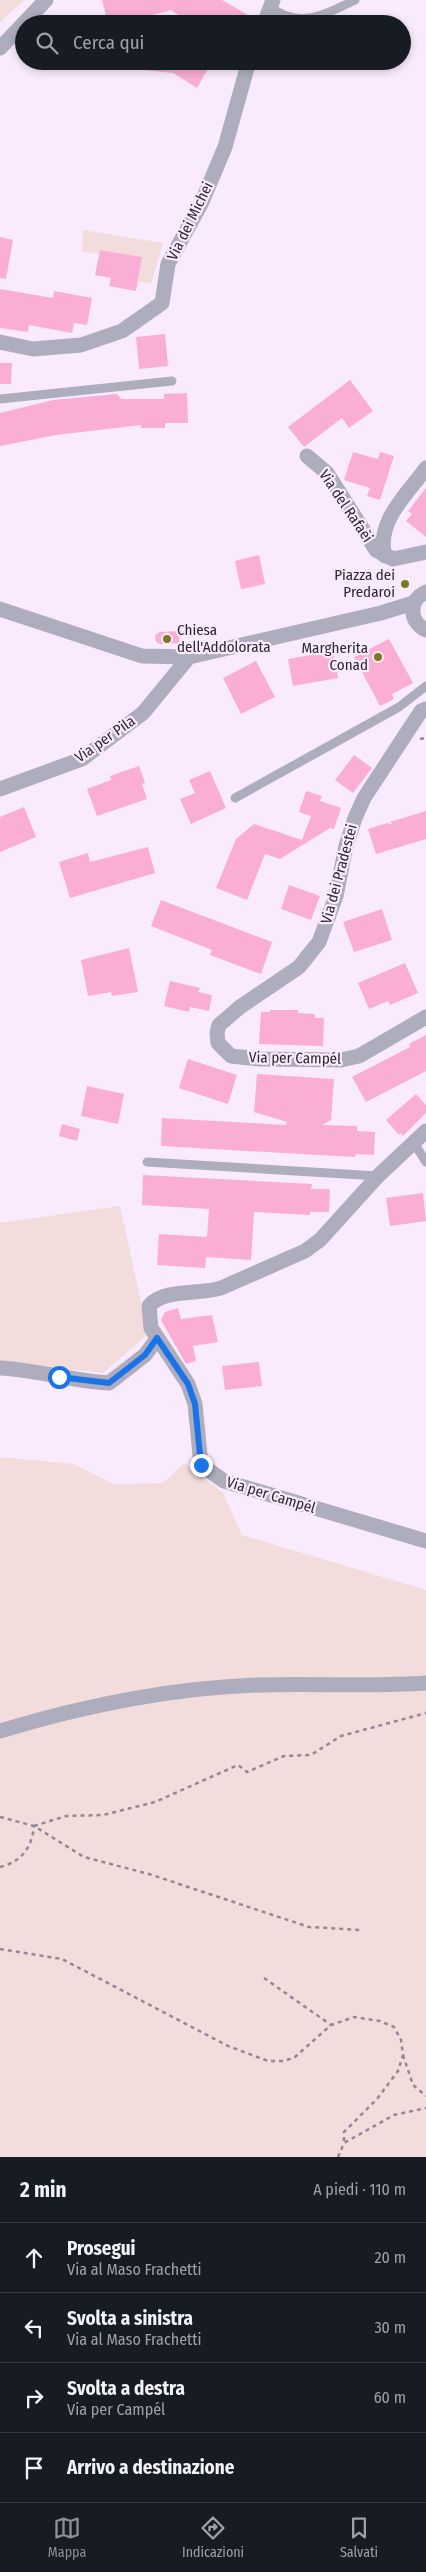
<!DOCTYPE html>
<html lang="it">
<meta charset="utf-8">
<style>
:root{--surface:#171b24;--page:#20242c;--text:#f1f3f6;--muted:#9ea1a6;--line:#363941;--accent:#8c9099}
body{margin:0;font-family:"Fira Sans Condensed",sans-serif;background:var(--page);color:var(--text)}
.stop{position:absolute;width:15px;height:15px;margin:-11px;border:4px solid #1a73e8;border-radius:50%;background:#fff}
.stop.end{background:#1a73e8;border-color:#fff;box-shadow:0 1px 5px #0008}
.list{margin:0;padding:0;list-style:none}
h2{display:flex;justify-content:space-between;align-items:center;height:65px;margin:0;padding:0 20px;font-size:21px}
h2 small{font-size:16px;font-weight:400;color:var(--muted)}
.list li{display:grid;grid-template-columns:32px 1fr auto;gap:15px;align-items:center;box-sizing:border-box;height:70px;padding:0 20px;border-top:1px solid var(--line)}
.list b{display:block;font-size:19px;white-space:nowrap}
.list p{margin:0;font-size:16px;white-space:nowrap;color:var(--muted)}
.list em{font-size:16px;font-style:normal;color:var(--muted)}
.icon{flex:none;width:28px;height:28px;fill:none;stroke:currentColor;stroke-width:2;stroke-linecap:round;stroke-linejoin:round}
.map{position:relative;flex:none;width:426px;height:2157px;overflow:hidden}
.search{position:absolute;background:var(--surface);box-shadow:0 2px 8px #0003;left:15px;right:15px;top:15px;height:55px;display:flex;align-items:center;gap:12px;box-sizing:border-box;padding:0 18px;border-radius:28px;color:var(--muted);font-size:19px}
.sheet{height:345px;background:var(--surface)}
nav{display:flex;justify-content:space-around;align-items:center;box-sizing:border-box;height:70px;border-top:1px solid var(--line);background:var(--surface);font-size:14px;color:var(--muted)}
nav a{display:grid;justify-items:center;gap:2px}
nav .on{color:var(--accent)}
.map>svg:first-child{display:block}
</style>
<div class="map">
<svg width="426" height="2157" viewBox="0 0 426 2157">
<rect width="100%" height="100%" fill="#f9ebfd"/>
<!-- green -->
<g fill="#f2dcdc">
<polygon points="0,0 24,0 0,22"/>
<polygon points="83,230 163,243 151,284 138,281 142,257 100,250 99,254 82,251"/>
<polygon points="120,1206 148,1334 103,1373 0,1361 0,1223"/>
<polygon points="0,1457 74,1464 114,1484 163,1483 184,1463 223,1493 242,1535 426,1590 426,2157 0,2157"/>
</g>
<!-- building -->
<g fill="#faadd5">
<polygon points="102,0 222,0 248,15 243,24 193,24 171,10 120,24 108,24"/>
<polygon points="143,61 203,61 210,65 197,88 173,73 143,70"/>
<polygon points="0,237 13,240 6,279 0,278"/>
<polygon points="100,250 142,257 136,291 109,286 111,278 95,275"/>
<polygon points="0,289 53,298 54,291 92,298 87,325 74,323 72,333 29,325 28,332 0,328"/>
<polygon points="165,334 168,366 139,369 136,337"/>
<polygon points="0,363 12,363 11,384 0,384"/>
<polygon points="350,380 373,411 349,428 342,418 304,447 288,427"/>
<polygon points="187,393 188,423 165,423 165,428 141,428 141,425 56,435 0,446 0,413 53,400 117,394 121,399 164,399 164,394"/>
<polygon points="353,452 378,459 380,452 394,456 380,500 367,496 370,488 344,480"/>
<polygon points="426,488 426,537 406,521 412,514 408,511"/>
<polygon points="259,555 265,584 241,589 235,561"/>
<polygon points="179,631 179,643 160,644 156,642 155,635 160,632"/>
<polygon points="389,639 413,683 392,694 394,699 380,706 354,657"/>
<polygon points="333,651 338,678 293,686 288,659"/>
<polygon points="256,661 275,697 241,714 223,678"/>
<polygon points="354,755 372,768 353,793 335,780"/>
<polygon points="139,766 145,783 142,784 147,799 97,816 87,789 111,780 110,776"/>
<polygon points="210,771 226,808 191,824 180,799 195,793 189,780"/>
<polygon points="306,791 322,796 320,801 341,808 334,829 330,828 280,859 265,854 247,900 216,888 236,839 254,824 302,840 311,816 299,812"/>
<polygon points="24,807 36,837 0,852 0,817"/>
<polygon points="426,811 426,839 376,854 368,829 387,823 394,825 390,822"/>
<polygon points="148,847 155,873 70,898 59,862 88,853 90,862"/>
<polygon points="289,885 320,896 311,920 281,909"/>
<polygon points="161,900 272,942 261,974 210,955 212,950 151,926"/>
<polygon points="382,909 392,940 354,952 343,922"/>
<polygon points="129,948 138,992 112,996 111,992 88,996 81,960"/>
<polygon points="405,963 418,993 390,1005 388,1001 369,1009 358,983"/>
<polygon points="170,981 200,988 198,992 212,995 209,1011 190,1007 189,1012 164,1006"/>
<polygon points="270,1010 298,1010 298,1013 315,1014 315,1018 324,1018 323,1046 259,1044 261,1012 270,1012"/>
<polygon points="426,1035 426,1071 366,1102 352,1077 410,1047 409,1044"/>
<polygon points="188,1059 237,1075 228,1104 179,1088"/>
<polygon points="257,1074 334,1079 331,1120 322,1125 357,1126 357,1131 375,1132 374,1155 356,1154 355,1157 161,1146 162,1118 286,1125 287,1122 254,1112"/>
<polygon points="87,1086 124,1094 118,1124 81,1116"/>
<polygon points="416,1094 426,1105 426,1113 403,1136 401,1133 399,1135 386,1120"/>
<polygon points="62,1124 80,1129 77,1141 59,1136"/>
<polygon points="143,1175 312,1184 311,1189 330,1189 329,1212 310,1212 310,1215 254,1212 251,1260 206,1257 205,1268 157,1265 159,1234 207,1237 209,1209 142,1205"/>
<polygon points="423,1193 426,1221 390,1226 386,1198"/>
<polygon points="178,1308 181,1319 212,1315 218,1342 193,1346 196,1361 186,1364 161,1320 165,1312"/>
<polygon points="259,1362 262,1386 225,1390 222,1366"/>
</g>
<g fill="none" stroke-linecap="round" stroke-linejoin="round">
<!-- path -->
<g stroke="#938897" stroke-width="2.5" stroke-dasharray="4 4" stroke-linecap="butt">
<polyline points="420,739 426,738"/>
<polyline points="0,1817 34,1826 84,1857 149,1874 309,1927 361,1930"/>
<polyline points="34,1826 66,1816 103,1815 155,1802 238,1765 247,1772 284,1756 311,1755 341,1736 426,1713"/>
<path d="M0 1867C21 1862 32 1848 34 1826"/>
<polyline points="0,1949 62,1959 228,2046 268,2061 284,2061 295,2057 331,2025 354,2017 380,2021 394,2027 401,2040 403,2055 398,2071 377,2099 344,2132 344,2143"/>
<polyline points="264,1978 331,2025"/>
<polyline points="403,2055 413,2085 426,2096"/>
<polyline points="338,2157 344,2143 394,2115 426,2108"/>
</g>
<!-- service -->
<g stroke="#aeadbd" stroke-width="9">
<path d="M271 7C298 30 327 14 355 0"/>
<polyline points="0,399 172,381"/>
<polyline points="235,798 399,707 426,686"/>
<polyline points="414,1143 426,1162"/>
<polyline points="147,1162 378,1176"/>
</g>
<!-- minor -->
<g stroke="#aeadbd" stroke-width="15">
<polyline points="264,24 273,0"/>
<polyline points="0,342 33,349 81,345 122,331 162,303 168,264 201,204 225,147 249,61"/>
<polyline points="307,456 327,473 376,550 393,559 426,552"/>
<path d="M385 556C375 522 409 492 426 468"/>
<polyline points="426,709 421,711 364,798 355,818 346,846 336,896 319,942 299,967 240,1007 219,1025 217,1033 218,1043 231,1056 260,1059 341,1060 359,1056 426,1017"/>
<polyline points="0,789 82,759 143,713 189,657"/>
<path d="M426 1131 378 1176 320 1240 305 1251 221 1288C200 1295 164 1288 149 1306L151 1328 188 1384 195 1404 201 1465 224 1481 426 1541"/>
<path d="M0 1368C37 1370 72 1381 109 1383L145 1355 157 1339"/>
<path d="M0 1731C83 1706 171 1688 258 1685 314 1683 370 1687 426 1683"/>
</g>
<!-- tertiary -->
<g stroke="#aeadbd" stroke-width="15">
<polyline points="0,48 46,0"/>
<path d="M426 592C408 600 409 622 426 630"/>
<polyline points="0,609 142,656 189,657 381,613 413,603"/>
</g>
</g>
<g fill="none" stroke-linecap="round" stroke-linejoin="round">
<!-- route -->
<polyline stroke="#1a73e8" stroke-width="6" points="59,1377 109,1383 145,1355 157,1338 188,1384 195,1404 201,1465"/>
</g>
<!-- markers -->
<g fill="#7f781d" stroke="#f9ebfd" stroke-width="2">
<circle cx="405" cy="584" r="5"/>
<circle cx="167" cy="639" r="5"/>
<circle cx="378" cy="657" r="5"/>
</g>
<g text-anchor="middle" stroke-width="4.5" stroke-linejoin="round" paint-order="stroke">
<!-- street labels -->
<g font-size="15" fill="#2e2631" stroke="#f9ebfd">
<text transform="translate(190 221) rotate(-64)" y="5">Via dei Michei</text>
<text transform="translate(346 506) rotate(56)" y="5">Via del Rafaèi</text>
<text transform="translate(105 739) rotate(-35)" y="5">Via per Pila</text>
<text transform="translate(339 874) rotate(-75)" y="5">Via dei Pradestei</text>
<text transform="translate(295 1058) rotate(1)" y="5">Via per Campél</text>
<text transform="translate(271 1495) rotate(17)" y="5">Via per Campél</text>
</g>
<!-- poi labels -->
<g font-size="15" fill="#2e2631" stroke="#f9ebfd" text-anchor="end">
<text x="395" y="580">Piazza dei<tspan x="395" dy="17">Predaroi</tspan></text>
<text x="177" y="635" text-anchor="start">Chiesa<tspan x="177" dy="17">dell'Addolorata</tspan></text>
<text x="368" y="653">Margherita<tspan x="368" dy="17">Conad</tspan></text>
</g>
</g>
</svg>
<div class="stop" style="left:59px;top:1377px"></div>
<div class="stop end" style="left:201px;top:1465px"></div>
<div class="search"><svg class="icon" aria-label="search" viewBox="0 0 24 24"><circle cx="10" cy="10" r="6"/><path d="M15 15l6 6"/></svg>Cerca qui</div>
</div>
<section class="sheet">
<h2>2 min<small>A piedi · 110 m</small></h2>
<ul class="list">
<li><svg class="icon" aria-label="ahead" viewBox="0 0 24 24"><path d="M12 20V5M6 11l6-6 6 6"/></svg><div><b>Prosegui</b><p>Via al Maso Frachetti</p></div><em>20 m</em></li>
<li><svg class="icon" aria-label="left" viewBox="0 0 24 24"><path d="M17 20v-9H6M10 6l-5 5 5 5"/></svg><div><b>Svolta a sinistra</b><p>Via al Maso Frachetti</p></div><em>30 m</em></li>
<li><svg class="icon" aria-label="right" viewBox="0 0 24 24"><path d="M7 20v-9h11M14 6l5 5-5 5"/></svg><div><b>Svolta a destra</b><p>Via per Campél</p></div><em>60 m</em></li>
<li><svg class="icon" aria-label="arrive" viewBox="0 0 24 24"><path d="M6 21V4h12l-3 4 3 4H6"/></svg><div><b>Arrivo a destinazione</b></div></li>
</ul>
</section>
<nav>
<a class="on"><svg class="icon" aria-label="map" viewBox="0 0 24 24"><path d="M3 6l6-2 6 2 6-2v14l-6 2-6-2-6 2zM9 4v14M15 6v14"/></svg>Mappa</a>
<a><svg class="icon" aria-label="directions" viewBox="0 0 24 24"><path d="M12 3l9 9-9 9-9-9zM9 14v-3h6M13 9l2 2-2 2"/></svg>Indicazioni</a>
<a><svg class="icon" aria-label="saved" viewBox="0 0 24 24"><path d="M7 4h10v16l-5-4-5 4z"/></svg>Salvati</a>
</nav>
